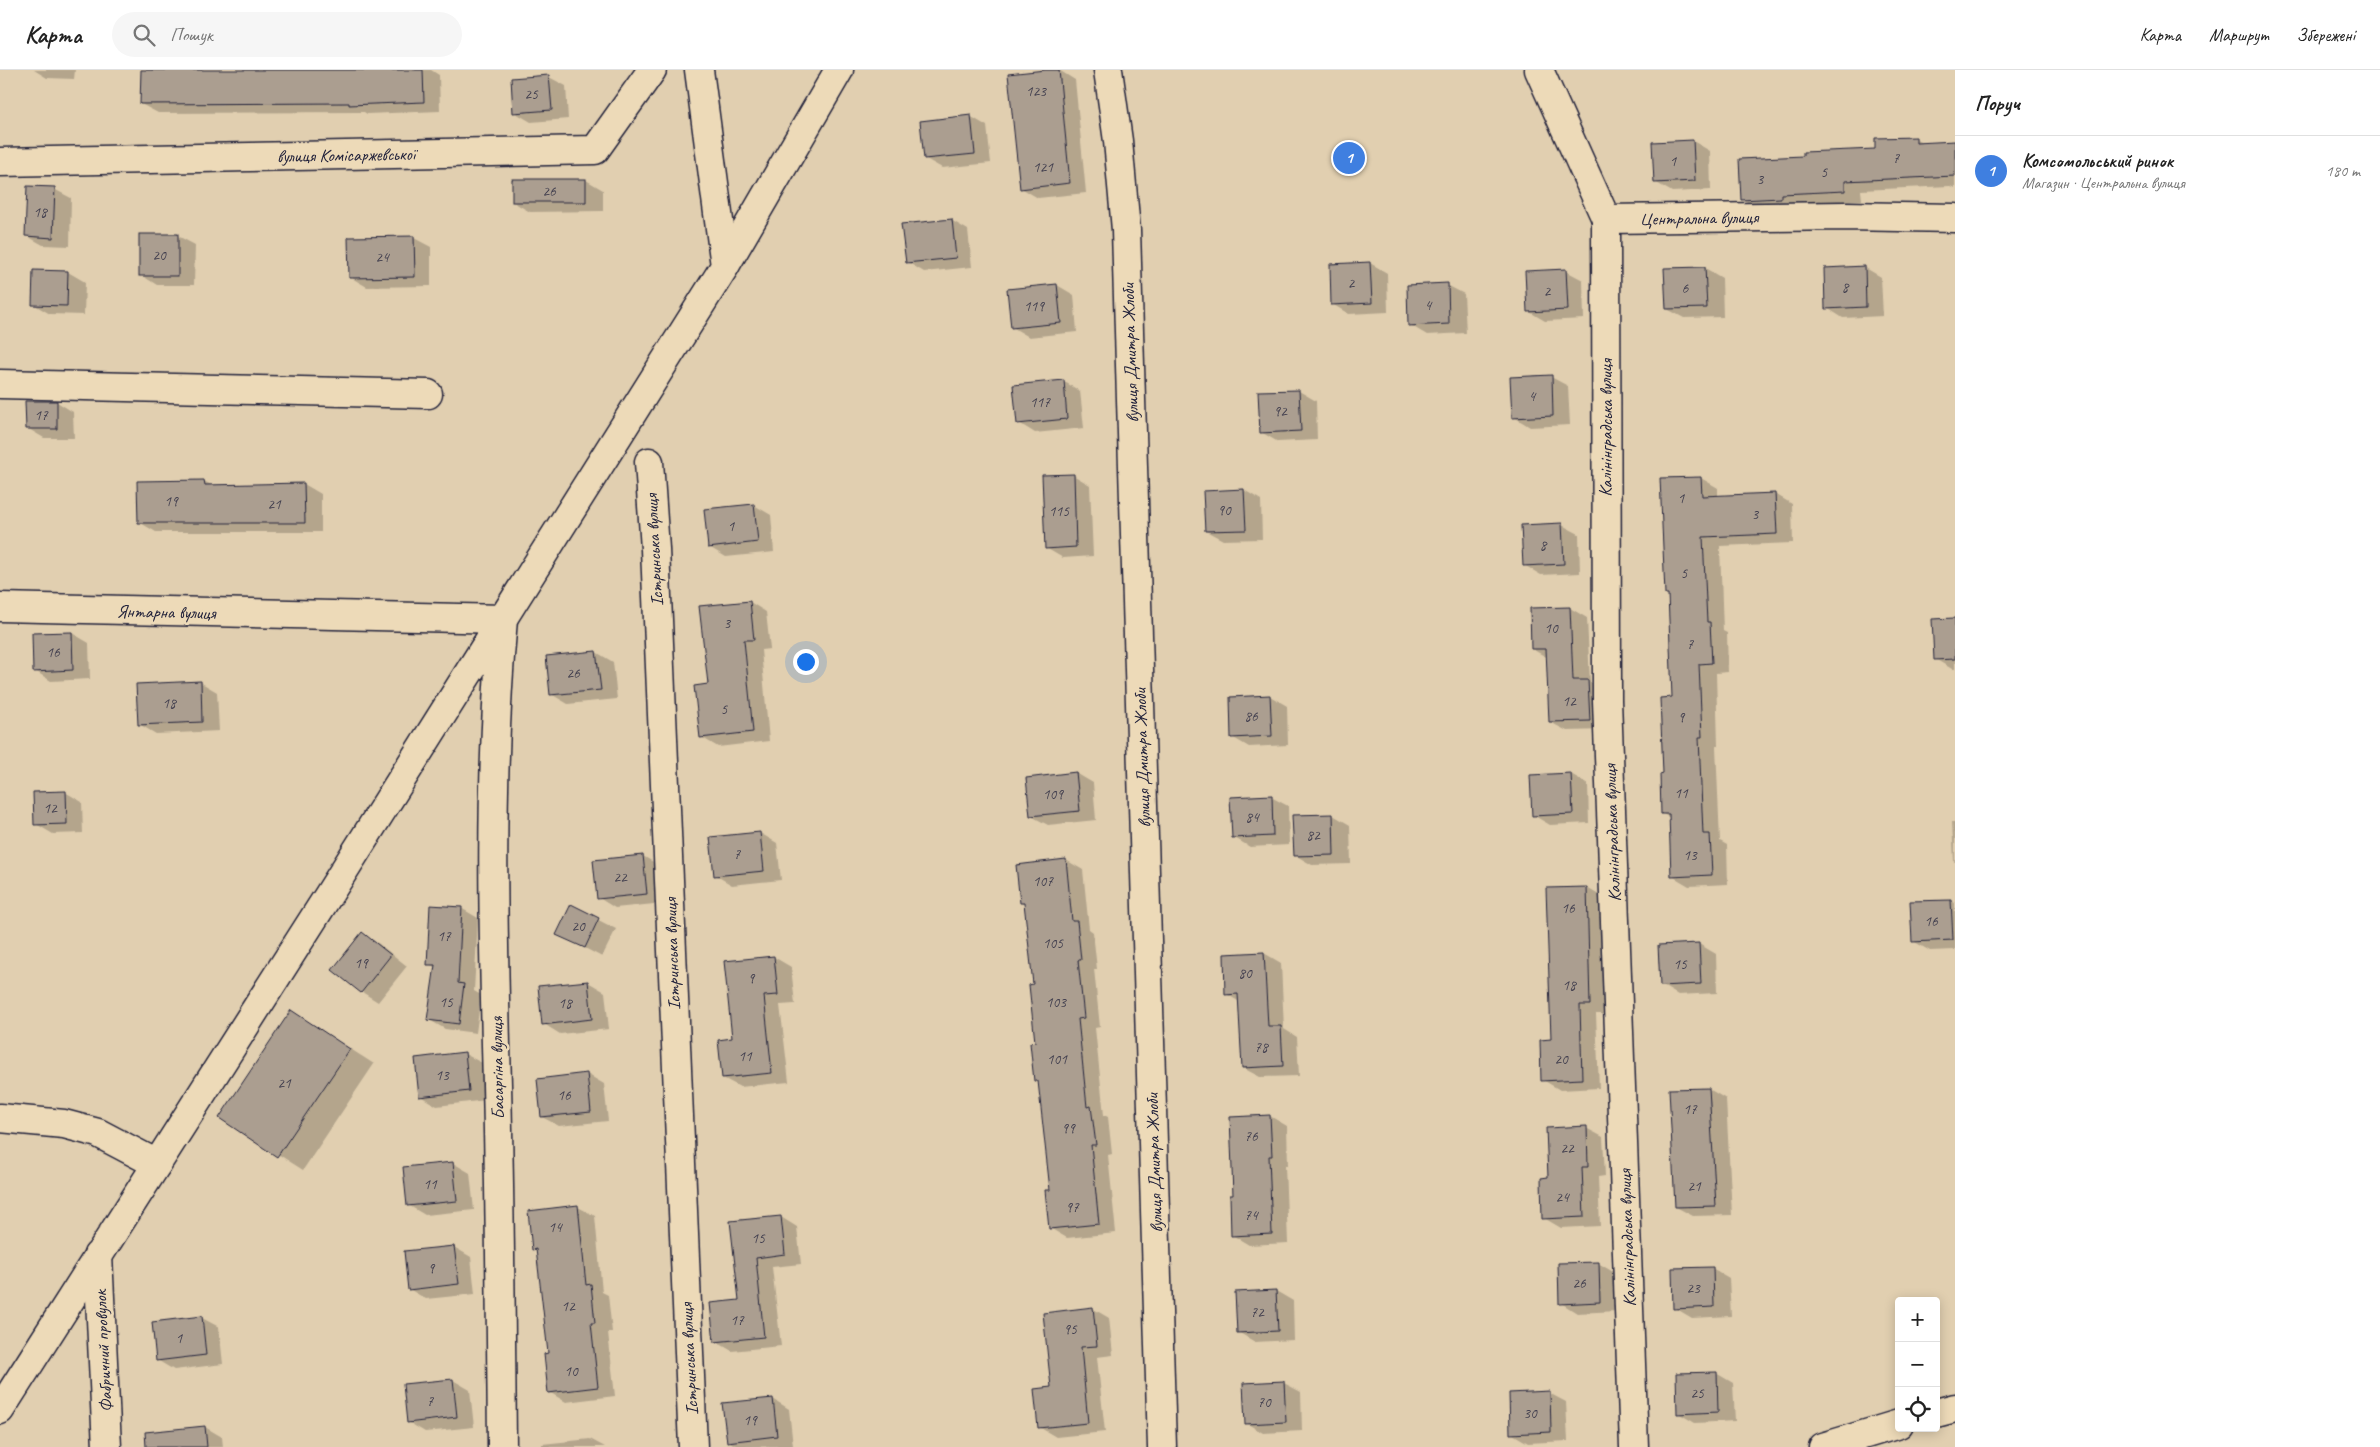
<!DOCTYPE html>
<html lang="uk">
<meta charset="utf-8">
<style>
:root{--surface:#fff;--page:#f6f6f6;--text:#222;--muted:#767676;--line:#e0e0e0;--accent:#2563eb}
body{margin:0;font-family:Caveat,sans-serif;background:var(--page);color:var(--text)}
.controls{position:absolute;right:15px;bottom:15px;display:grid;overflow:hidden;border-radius:5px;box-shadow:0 2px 12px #0003}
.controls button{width:45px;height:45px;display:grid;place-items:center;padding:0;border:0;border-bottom:1px solid var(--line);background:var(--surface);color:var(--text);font:25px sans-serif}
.you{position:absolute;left:805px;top:591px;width:18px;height:18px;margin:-12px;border:4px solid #fff;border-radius:50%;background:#1a73e8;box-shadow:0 0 0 8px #1a73e833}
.badge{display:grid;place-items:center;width:32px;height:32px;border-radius:50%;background:var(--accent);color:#fff;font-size:16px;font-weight:700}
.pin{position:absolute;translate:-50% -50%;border:2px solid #fff;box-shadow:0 1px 5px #0006}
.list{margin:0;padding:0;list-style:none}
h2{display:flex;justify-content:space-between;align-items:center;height:65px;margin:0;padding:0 20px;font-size:21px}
h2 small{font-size:16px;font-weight:400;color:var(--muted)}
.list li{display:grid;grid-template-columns:32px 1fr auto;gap:15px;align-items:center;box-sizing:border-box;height:70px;padding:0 20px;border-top:1px solid var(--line)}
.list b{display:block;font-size:19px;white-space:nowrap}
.list p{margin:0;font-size:16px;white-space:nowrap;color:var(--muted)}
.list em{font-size:16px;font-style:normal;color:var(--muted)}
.icon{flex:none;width:28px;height:28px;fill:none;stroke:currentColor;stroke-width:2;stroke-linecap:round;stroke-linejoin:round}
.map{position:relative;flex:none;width:1955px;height:1377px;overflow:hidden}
header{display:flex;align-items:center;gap:30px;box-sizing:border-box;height:70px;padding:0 25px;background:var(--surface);border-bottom:1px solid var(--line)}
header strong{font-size:24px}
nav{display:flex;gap:28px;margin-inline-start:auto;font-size:18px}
.search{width:350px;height:45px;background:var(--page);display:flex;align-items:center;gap:12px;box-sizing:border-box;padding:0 18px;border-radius:28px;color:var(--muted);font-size:19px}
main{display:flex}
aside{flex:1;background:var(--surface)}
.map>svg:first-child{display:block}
</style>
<header>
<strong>Карта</strong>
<div class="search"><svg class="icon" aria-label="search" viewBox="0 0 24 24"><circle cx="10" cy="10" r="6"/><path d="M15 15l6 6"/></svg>Пошук</div>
<nav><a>Карта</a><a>Маршрут</a><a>Збережені</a></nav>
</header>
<main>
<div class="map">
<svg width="1955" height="1377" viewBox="0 0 1955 1377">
<rect width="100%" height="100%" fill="#e1cfb0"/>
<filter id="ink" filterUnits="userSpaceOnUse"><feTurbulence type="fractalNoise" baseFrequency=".02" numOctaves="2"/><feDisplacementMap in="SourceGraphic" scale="10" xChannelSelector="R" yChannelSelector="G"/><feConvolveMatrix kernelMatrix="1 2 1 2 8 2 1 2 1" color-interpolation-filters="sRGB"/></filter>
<g filter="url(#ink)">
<!-- shadow -->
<g fill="#0003">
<polygon points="34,0 75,0 74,9 47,8"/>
<polygon points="142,0 431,0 439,5 440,41 367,44 364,42 158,43 141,34"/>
<polygon points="1059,0 1075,10 1086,123 1038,128 1021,118"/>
<polygon points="549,7 566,16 568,49 531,52 514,42 512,9"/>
<polygon points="970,46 987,56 991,93 942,98 926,89"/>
<polygon points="1915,68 1925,74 1955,72 1955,118 1950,116 1861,120 1862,130 1798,133 1798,137 1759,139 1742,129 1804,87 1876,80"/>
<polygon points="1693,71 1710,81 1711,120 1672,122 1655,112"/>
<polygon points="586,110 603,120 603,141 530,142 513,132"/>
<polygon points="54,119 71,128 70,176 43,175 27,166"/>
<polygon points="951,150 968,160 972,197 924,202 907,192"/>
<polygon points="178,166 195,175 194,215 157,215 141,205"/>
<polygon points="414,168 431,177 431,216 367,217 350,207"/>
<polygon points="1370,193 1387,203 1388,242 1349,244 1332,234 1331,195"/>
<polygon points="1864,197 1881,207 1883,246 1843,248 1827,238"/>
<polygon points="1705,198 1722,208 1723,247 1684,248 1667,239"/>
<polygon points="1566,201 1583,210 1584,249 1545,251 1528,241"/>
<polygon points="68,202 85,212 84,245 50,244 33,234"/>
<polygon points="1057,215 1074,225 1077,262 1029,267 1012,257"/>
<polygon points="1447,215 1464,224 1466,263 1427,265 1410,255"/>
<polygon points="1551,307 1568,316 1570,355 1530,357 1514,347"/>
<polygon points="1063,311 1080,321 1084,358 1035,363 1019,353"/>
<polygon points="1299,321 1316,331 1317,370 1278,372 1261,362 1260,323"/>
<polygon points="57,332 73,342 74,368 44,368 27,358"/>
<polygon points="1073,405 1090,415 1093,486 1063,488 1046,478"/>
<polygon points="1701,408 1718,418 1718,427 1775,424 1792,434 1793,473 1720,476 1723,561 1727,563 1728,602 1716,603 1718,676 1716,676 1720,771 1727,775 1728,814 1689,816 1672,806 1670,748 1663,744 1664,705 1673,628 1669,525 1666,523"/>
<polygon points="204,411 213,416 304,414 321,424 321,462 156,462 139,452"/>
<polygon points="1244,420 1261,430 1262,469 1223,470 1206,461"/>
<polygon points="754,435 771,445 774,482 726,487 709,477"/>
<polygon points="1562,455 1579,464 1580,503 1541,505 1524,495"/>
<polygon points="750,532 766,542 770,579 761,580 769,671 718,677 701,667 709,616"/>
<polygon points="1570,538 1587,548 1590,612 1605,621 1606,660 1567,661 1550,652 1548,588 1532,579 1531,540"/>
<polygon points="1955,549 1955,599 1952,599 1935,589"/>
<polygon points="72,563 89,573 90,609 51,611 35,601"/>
<polygon points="596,582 613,592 617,629 568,634 551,624"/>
<polygon points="200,612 217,622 219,661 156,664 139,654"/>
<polygon points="1270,626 1287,636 1288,675 1249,677 1232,667"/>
<polygon points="1076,703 1093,713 1096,750 1048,755 1031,746"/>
<polygon points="1571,704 1588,714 1589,753 1550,755 1533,745"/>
<polygon points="65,722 82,732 83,763 53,764 36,754"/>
<polygon points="1271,727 1288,736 1289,775 1250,777 1233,767"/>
<polygon points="1333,745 1350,755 1351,794 1312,795 1295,785"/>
<polygon points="1952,752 1955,752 1955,792 1954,792"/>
<polygon points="760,763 777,773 781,810 732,815 715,805"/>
<polygon points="643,786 660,796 664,833 615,838 599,828 594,791"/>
<polygon points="1066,790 1083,800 1089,859 1093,862 1097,899 1094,899 1100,957 1095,958 1104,1045 1108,1047 1112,1084 1108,1085 1116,1163 1067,1168 1050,1158 1051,1121 1039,1013 1035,1011 1037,973 1034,916 1025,835 1021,833"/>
<polygon points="1587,818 1604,828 1607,944 1596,944 1599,1018 1560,1020 1543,1010"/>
<polygon points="1951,831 1955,833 1955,880 1930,881 1913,871"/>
<polygon points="571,836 616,859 602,887 558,864"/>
<polygon points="461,838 478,848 474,921 481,925 476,963 445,959 428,949 436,898 429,894"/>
<polygon points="362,864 379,874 407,896 378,932 362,922"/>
<polygon points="1699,874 1716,884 1717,923 1678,925 1661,915"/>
<polygon points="1264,883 1281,893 1284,959 1297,967 1299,1006 1260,1007 1243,998 1240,932 1226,924 1225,885"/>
<polygon points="774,887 791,897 795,934 780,935 789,1012 740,1017 723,1008 733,969"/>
<polygon points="588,912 605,922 609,959 560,964 544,954 540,917"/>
<polygon points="291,941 374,994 303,1100 220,1047"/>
<polygon points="465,984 482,993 486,1030 437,1036 420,1026"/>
<polygon points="587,1004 604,1014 608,1051 559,1056 542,1047"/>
<polygon points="1709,1019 1726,1029 1732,1145 1693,1146 1676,1137 1670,1021"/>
<polygon points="1270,1046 1287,1056 1288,1095 1285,1095 1288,1173 1249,1175 1232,1165 1234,1126 1231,1048"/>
<polygon points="1586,1058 1603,1067 1605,1106 1598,1107 1600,1156 1561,1158 1544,1148 1549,1109"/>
<polygon points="453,1093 470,1103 474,1140 425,1145 408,1135"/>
<polygon points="578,1137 595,1146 602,1222 608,1225 612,1262 608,1262 615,1326 566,1332 549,1322 549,1284 538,1182 533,1179"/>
<polygon points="781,1147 797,1157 801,1194 772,1197 781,1276 732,1281 715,1271 740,1231 732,1152"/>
<polygon points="454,1177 471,1187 475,1224 426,1229 409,1219 406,1182"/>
<polygon points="1598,1193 1615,1203 1617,1241 1577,1243 1561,1233"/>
<polygon points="1712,1198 1729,1208 1731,1246 1692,1248 1675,1238"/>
<polygon points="1276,1221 1293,1231 1294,1270 1255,1272 1238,1262"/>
<polygon points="1092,1238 1109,1248 1113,1285 1097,1287 1105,1362 1056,1367 1039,1357 1052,1319"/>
<polygon points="202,1248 219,1257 223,1294 174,1300 157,1290"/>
<polygon points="1716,1303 1733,1313 1735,1351 1695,1353 1678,1343"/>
<polygon points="453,1310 470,1320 474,1357 425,1362 408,1352"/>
<polygon points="1284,1313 1301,1322 1302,1361 1263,1363 1246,1353"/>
<polygon points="1549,1323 1566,1332 1568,1371 1528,1373 1511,1363"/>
<polygon points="773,1329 789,1339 793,1376 738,1377 728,1371"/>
<polygon points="205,1357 222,1367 223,1377 158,1377"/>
<polygon points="590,1369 605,1377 542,1377 542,1374"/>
</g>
<!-- building -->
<g fill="#ab9e90" stroke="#22223b">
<polygon points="141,0 423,0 424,32 349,35 349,33 140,34"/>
<polygon points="1045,0 1059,0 1070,113 1020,119 1008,4"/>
<polygon points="549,5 552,40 513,43 511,8"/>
<polygon points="971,45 975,84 924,89 920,51"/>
<polygon points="1916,67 1916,73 1955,71 1955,106 1845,111 1845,121 1781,124 1781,128 1741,130 1739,89 1803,86 1803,82 1875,79 1875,68"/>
<polygon points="1693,70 1695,111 1654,113 1652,72"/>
<rect x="512" y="109" width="74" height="23"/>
<polygon points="27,116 55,117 53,168 25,166"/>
<polygon points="952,149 956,188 906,193 901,154"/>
<rect x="139" y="164" width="39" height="42"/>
<polygon points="414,166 415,207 349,208 348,167"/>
<polygon points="1370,192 1372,233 1331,235 1330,194"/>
<polygon points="1865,196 1866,237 1825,239 1824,198"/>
<polygon points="1705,197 1707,238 1666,239 1664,198"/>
<polygon points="1566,199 1568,240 1527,242 1525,201"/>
<polygon points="33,200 68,201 67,236 32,235"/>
<polygon points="1448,213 1449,254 1408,256 1407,215"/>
<polygon points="1057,214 1061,253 1011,258 1007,219"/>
<polygon points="1552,305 1553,346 1512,348 1510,307"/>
<polygon points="1064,310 1067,349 1017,354 1013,315"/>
<polygon points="1299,320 1301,361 1260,363 1258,321"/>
<polygon points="25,331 57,331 57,359 26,359"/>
<polygon points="1074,404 1076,477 1045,479 1042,405"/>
<polygon points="1701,407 1702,426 1775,423 1777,464 1703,467 1707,552 1710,552 1712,593 1699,594 1702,667 1699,667 1703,764 1710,764 1712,805 1671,807 1669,744 1661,744 1660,704 1663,703 1660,628 1672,627 1668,524 1665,524 1660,408"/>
<polygon points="204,410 205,415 304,413 305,453 138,453 137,411"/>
<polygon points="1244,419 1246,460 1205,461 1203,421"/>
<polygon points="754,434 758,472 708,478 704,439"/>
<polygon points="1562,453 1564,494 1523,496 1521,455"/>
<polygon points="750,531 754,570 744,570 753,662 700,668 694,616 708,614 699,536"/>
<polygon points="1570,537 1573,610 1588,610 1590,651 1549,652 1546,579 1531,579 1530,538"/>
<polygon points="1955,548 1955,589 1934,590 1932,549"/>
<polygon points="72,562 73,600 33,602 32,563"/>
<polygon points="596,581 601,620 550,625 546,586"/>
<polygon points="201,611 202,652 138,655 136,614"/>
<polygon points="1270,625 1272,666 1231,668 1230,627"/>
<polygon points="1076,702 1080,741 1030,746 1026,708"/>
<polygon points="1571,703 1573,744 1532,746 1530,705"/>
<polygon points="66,721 67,754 34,755 33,722"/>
<polygon points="1272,725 1273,766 1232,768 1230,727"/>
<polygon points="1333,744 1334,785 1294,786 1292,745"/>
<polygon points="760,762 764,801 714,806 710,767"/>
<polygon points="643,785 647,824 597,829 593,790"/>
<polygon points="1066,789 1072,851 1077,851 1081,890 1078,890 1084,948 1078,949 1087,1037 1091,1036 1096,1075 1091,1075 1099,1154 1049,1159 1045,1120 1050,1120 1038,1011 1034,1011 1030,973 1035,972 1029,915 1033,914 1024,833 1020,833 1016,795"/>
<polygon points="1587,817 1590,935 1580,935 1582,1009 1541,1011 1540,970 1551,969 1546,818"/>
<polygon points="1951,830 1953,870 1912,872 1910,831"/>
<polygon points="571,834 599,848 585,878 556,865"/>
<polygon points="430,835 462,837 458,913 464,914 459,954 427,950 435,895 427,895"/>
<polygon points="362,862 391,885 361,923 332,900"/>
<polygon points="1699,873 1701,914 1660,916 1658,875"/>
<polygon points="1264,882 1268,956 1281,956 1283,996 1242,998 1238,924 1225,925 1224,884"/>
<polygon points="774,886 778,925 764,926 772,1003 722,1008 718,970 732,968 724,891"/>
<polygon points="588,911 592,949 542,955 538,916"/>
<polygon points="291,940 350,979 277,1087 219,1048"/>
<polygon points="465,982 469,1021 419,1027 415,988"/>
<polygon points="587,1003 591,1042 541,1047 537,1009"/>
<polygon points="1709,1018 1716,1136 1675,1137 1669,1019"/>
<polygon points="1270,1045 1272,1086 1269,1086 1272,1164 1231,1166 1230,1125 1233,1125 1230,1047"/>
<polygon points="1587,1056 1588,1097 1582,1097 1584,1147 1542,1149 1541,1108 1548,1107 1546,1058"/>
<polygon points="453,1092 457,1131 407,1136 403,1097"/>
<polygon points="578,1135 586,1215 591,1214 595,1253 591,1253 598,1317 548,1323 544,1284 548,1283 536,1179 532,1180 528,1141"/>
<polygon points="781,1146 785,1184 756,1188 764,1267 714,1272 710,1233 739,1230 730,1151"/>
<polygon points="454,1176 459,1214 408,1220 404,1181"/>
<polygon points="1599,1192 1600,1232 1559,1234 1558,1193"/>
<polygon points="1713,1197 1714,1237 1673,1239 1672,1198"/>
<polygon points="1276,1220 1278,1261 1237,1263 1235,1222"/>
<polygon points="1093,1237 1097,1276 1081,1277 1088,1353 1038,1358 1034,1319 1051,1317 1043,1243"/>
<polygon points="202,1246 206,1285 156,1291 152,1252"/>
<polygon points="1717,1302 1718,1342 1677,1344 1676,1303"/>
<polygon points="453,1309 457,1347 407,1353 403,1314"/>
<polygon points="1284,1311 1286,1352 1245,1354 1243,1313"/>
<polygon points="1550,1321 1551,1362 1510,1364 1509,1323"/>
<polygon points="773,1328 777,1366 727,1372 722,1333"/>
<polygon points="205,1356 207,1377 146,1377 145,1362"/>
</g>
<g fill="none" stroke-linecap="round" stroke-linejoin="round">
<!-- street casing -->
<g stroke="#22223b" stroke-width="31">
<g id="street">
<polyline points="1539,0 1606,149 1845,146 1955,148"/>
<polyline points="0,92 595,80 652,0"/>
<polyline points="1606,149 1607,630 1634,1377"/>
<polyline points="725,196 839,0"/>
<polyline points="0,314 428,324"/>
<polyline points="649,392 655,479 693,1377"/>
<path d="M0 537 503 549C489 703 493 860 497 1015 500 1135 501 1256 502 1377"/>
<polyline points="0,1048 64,1054 98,1063 157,1094"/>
<polyline points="98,1185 107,1377"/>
<polyline points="0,1340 328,826 725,196 699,0"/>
<polyline points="1936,1343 1955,1338"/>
<polyline points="1823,1377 1899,1354"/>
</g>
</g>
<!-- secondary casing -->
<g stroke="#22223b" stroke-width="31">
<polyline id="secondary" points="1108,0 1118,71 1126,160 1162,1377"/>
</g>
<!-- street -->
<use href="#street" stroke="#eddab8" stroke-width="28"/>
<!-- secondary -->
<use href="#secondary" stroke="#eddab8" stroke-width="28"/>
</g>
</g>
<g text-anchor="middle" stroke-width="5" stroke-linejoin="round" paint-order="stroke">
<!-- number labels -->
<g font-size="15" fill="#444150">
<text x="1036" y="26">123</text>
<text x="531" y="29">25</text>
<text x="1896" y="93">7</text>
<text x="1673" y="96">1</text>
<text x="1043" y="102">121</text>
<text x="1824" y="107">5</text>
<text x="1760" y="114">3</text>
<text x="549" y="126">26</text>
<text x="40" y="147">18</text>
<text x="159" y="190">20</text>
<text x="382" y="192">24</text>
<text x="1351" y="218">2</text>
<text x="1845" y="222">8</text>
<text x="1685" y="223">6</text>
<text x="1547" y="226">2</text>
<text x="1428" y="240">4</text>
<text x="1034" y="241">119</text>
<text x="1532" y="331">4</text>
<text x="1040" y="337">117</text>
<text x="1280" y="346">92</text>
<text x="41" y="350">17</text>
<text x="1681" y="433">1</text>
<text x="171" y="436">19</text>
<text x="274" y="439">21</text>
<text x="1224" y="445">90</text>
<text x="1059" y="446">115</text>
<text x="1755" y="449">3</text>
<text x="731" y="461">1</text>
<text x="1543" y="480">8</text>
<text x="1684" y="508">5</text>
<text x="727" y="558">3</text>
<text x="1551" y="563">10</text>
<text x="1690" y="579">7</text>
<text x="53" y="587">16</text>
<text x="573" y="608">26</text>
<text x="1569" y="636">12</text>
<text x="169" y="638">18</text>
<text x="724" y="644">5</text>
<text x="1251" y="651">86</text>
<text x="1681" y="652">9</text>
<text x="1681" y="728">11</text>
<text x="1053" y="729">109</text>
<text x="50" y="743">12</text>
<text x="1252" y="752">84</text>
<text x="1313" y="770">82</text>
<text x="737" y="789">7</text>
<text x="1690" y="790">13</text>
<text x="620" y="812">22</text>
<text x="1043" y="816">107</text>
<text x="1568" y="843">16</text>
<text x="1931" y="856">16</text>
<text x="578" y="861">20</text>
<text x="444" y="871">17</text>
<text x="1053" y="878">105</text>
<text x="361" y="898">19</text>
<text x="1680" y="899">15</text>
<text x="1245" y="908">80</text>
<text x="751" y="913">9</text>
<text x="1569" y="920">18</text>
<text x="446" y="937">15</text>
<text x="1056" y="937">103</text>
<text x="565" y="938">18</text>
<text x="1261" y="982">78</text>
<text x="745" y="991">11</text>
<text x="1057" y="994">101</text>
<text x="1561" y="994">20</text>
<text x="442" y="1010">13</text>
<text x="284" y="1018">21</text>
<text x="564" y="1030">16</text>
<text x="1690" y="1044">17</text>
<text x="1068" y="1063">99</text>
<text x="1251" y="1071">76</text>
<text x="1567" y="1083">22</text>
<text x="430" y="1119">11</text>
<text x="1694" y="1121">21</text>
<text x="1562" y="1132">24</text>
<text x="1072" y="1142">97</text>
<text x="1251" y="1150">74</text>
<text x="555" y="1162">14</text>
<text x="758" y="1173">15</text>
<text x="431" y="1203">9</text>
<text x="1579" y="1218">26</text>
<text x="1693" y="1223">23</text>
<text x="568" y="1241">12</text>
<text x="1257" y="1247">72</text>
<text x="737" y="1255">17</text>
<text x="1070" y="1264">95</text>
<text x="179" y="1273">1</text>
<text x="571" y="1306">10</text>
<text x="1697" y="1328">25</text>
<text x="430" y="1336">7</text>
<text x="1264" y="1337">70</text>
<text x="1530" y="1348">30</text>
<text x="750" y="1355">19</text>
</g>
<!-- street labels -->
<g font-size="18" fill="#22223b" stroke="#eddab8">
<text transform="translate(346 85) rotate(-1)" y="6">вулиця Комісаржевської</text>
<text transform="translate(1699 148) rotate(-1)" y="6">Центральна вулиця</text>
<text transform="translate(1130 283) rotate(-92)" y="6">вулиця Дмитра Жлоби</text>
<text transform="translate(1606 358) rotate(-90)" y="6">Калінінградська вулиця</text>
<text transform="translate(654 480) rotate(-93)" y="6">Істринська вулиця</text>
<text transform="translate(166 542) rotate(1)" y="6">Янтарна вулиця</text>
<text transform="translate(1142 688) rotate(-92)" y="6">вулиця Дмитра Жлоби</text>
<text transform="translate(1612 763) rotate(-92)" y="6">Калінінградська вулиця</text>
<text transform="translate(672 884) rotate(-92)" y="6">Істринська вулиця</text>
<text transform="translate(497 998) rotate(-91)" y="6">Басаргіна вулиця</text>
<text transform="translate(1154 1093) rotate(-92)" y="6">вулиця Дмитра Жлоби</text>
<text transform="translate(1627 1168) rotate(-92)" y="6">Калінінградська вулиця</text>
<text transform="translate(103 1281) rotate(-93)" y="6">Фабричний провулок</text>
<text transform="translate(689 1289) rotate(-93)" y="6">Істринська вулиця</text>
</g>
</g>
</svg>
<div class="controls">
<button>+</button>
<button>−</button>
<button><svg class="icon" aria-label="locate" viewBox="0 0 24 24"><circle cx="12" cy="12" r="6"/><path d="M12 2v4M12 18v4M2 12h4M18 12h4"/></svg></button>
</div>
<div class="you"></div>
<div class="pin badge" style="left:1349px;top:88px;background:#3f7fe0">1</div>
</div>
<aside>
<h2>Поруч<small></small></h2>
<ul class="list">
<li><span class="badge" style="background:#3f7fe0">1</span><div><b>Комсомольський ринок</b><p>Магазин · Центральна вулиця</p></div><em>180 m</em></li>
</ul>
</aside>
</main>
